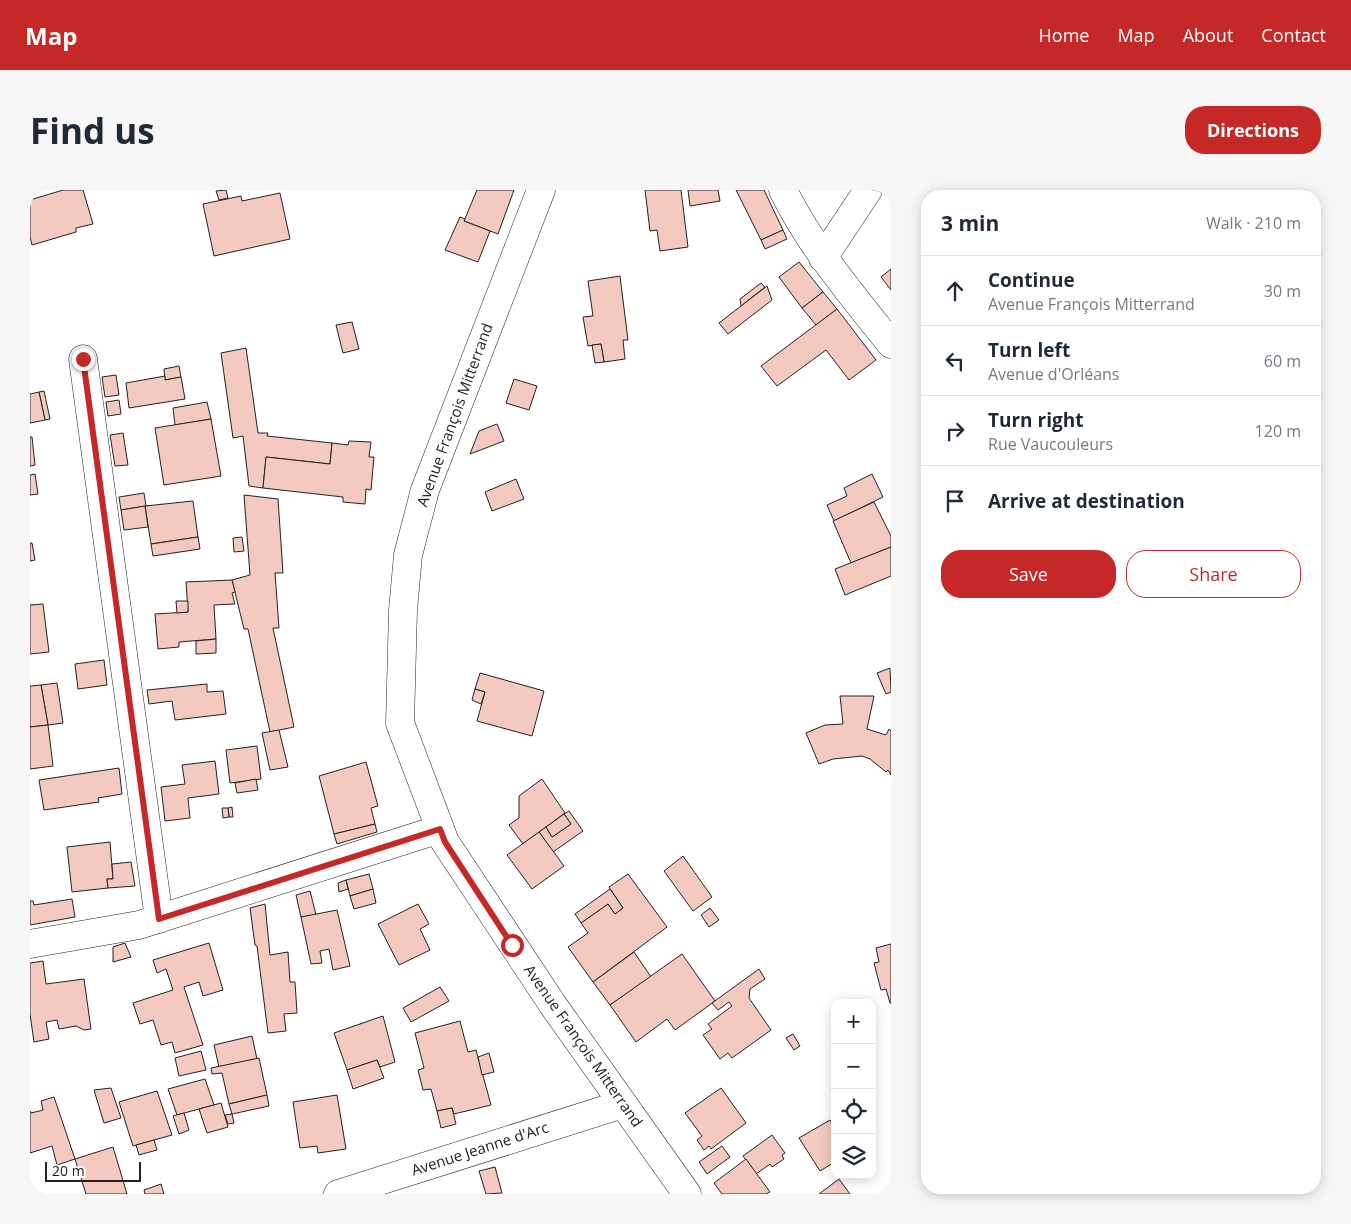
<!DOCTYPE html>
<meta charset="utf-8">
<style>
:root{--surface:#fff;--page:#f6f6f7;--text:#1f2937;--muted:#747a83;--line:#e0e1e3;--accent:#c62828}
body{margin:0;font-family:"Open Sans",sans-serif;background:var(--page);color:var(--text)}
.controls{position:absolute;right:15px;bottom:15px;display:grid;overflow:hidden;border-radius:10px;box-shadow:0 2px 12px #0003}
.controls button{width:45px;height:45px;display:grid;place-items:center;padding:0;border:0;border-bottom:1px solid var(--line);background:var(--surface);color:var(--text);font:25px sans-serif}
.scale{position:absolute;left:15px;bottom:12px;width:96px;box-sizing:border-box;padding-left:5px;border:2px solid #222;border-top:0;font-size:14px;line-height:18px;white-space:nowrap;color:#222;-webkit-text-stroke:4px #fff;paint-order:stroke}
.stop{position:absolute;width:15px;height:15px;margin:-11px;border:4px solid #c62828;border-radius:50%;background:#fff}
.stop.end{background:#c62828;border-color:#fff;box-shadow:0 1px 5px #0008}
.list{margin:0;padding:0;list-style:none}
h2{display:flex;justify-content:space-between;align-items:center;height:65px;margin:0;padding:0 20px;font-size:21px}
h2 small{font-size:16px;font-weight:400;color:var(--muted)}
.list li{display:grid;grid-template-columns:32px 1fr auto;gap:15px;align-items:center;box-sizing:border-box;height:70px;padding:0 20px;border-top:1px solid var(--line)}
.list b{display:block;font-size:19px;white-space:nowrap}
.list p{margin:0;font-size:16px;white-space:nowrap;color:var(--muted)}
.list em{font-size:16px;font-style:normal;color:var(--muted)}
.actions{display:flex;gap:10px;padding:15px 20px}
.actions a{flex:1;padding:11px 0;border:1px solid var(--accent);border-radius:20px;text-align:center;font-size:18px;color:var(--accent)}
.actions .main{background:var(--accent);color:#fff}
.icon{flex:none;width:28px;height:28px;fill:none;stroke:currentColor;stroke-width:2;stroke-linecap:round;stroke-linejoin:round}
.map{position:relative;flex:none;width:861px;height:1004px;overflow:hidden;border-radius:20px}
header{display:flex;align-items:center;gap:30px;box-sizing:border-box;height:70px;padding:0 25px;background:var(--accent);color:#fff}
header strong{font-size:24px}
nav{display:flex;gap:28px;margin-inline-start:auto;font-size:18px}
.intro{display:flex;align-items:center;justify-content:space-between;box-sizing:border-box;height:120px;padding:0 30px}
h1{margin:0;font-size:35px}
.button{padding:12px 22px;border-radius:20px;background:var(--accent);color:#fff;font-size:18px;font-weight:700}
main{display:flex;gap:30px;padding:0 30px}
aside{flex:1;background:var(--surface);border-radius:20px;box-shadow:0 2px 12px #0003}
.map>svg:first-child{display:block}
</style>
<header>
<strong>Map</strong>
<nav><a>Home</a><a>Map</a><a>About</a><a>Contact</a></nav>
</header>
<div class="intro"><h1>Find us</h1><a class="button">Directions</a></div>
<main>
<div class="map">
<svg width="861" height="1004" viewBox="0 0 861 1004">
<rect width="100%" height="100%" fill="#fff"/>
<!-- building -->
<g fill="#f3c9c0" stroke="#222">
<polygon points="33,0 53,0 63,34 46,38 46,42 2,55 0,47 0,10"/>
<polygon points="196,0 198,8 189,10 186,1"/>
<polygon points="447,0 484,0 468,44 434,31"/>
<polygon points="615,0 651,0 658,57 630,61 627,40 620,41"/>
<polygon points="658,0 688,0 690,11 660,16"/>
<polygon points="706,0 734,0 753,40 731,50"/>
<polygon points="250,3 260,49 184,66 173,14 211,6 212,11"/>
<polygon points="430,27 435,29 434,31 460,41 448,72 415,60"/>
<polygon points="753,40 757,49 735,59 731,50"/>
<polygon points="769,72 793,102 772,118 749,87"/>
<polygon points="861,79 861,100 851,87"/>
<polygon points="590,86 598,150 593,150 595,169 574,172 571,154 558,156 553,127 563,126 558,91"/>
<polygon points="731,93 735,97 711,116 710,109"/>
<polygon points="737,96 742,110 698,144 689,133"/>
<polygon points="793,102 807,119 786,135 772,118"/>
<polygon points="807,119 846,170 819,190 796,160 747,196 731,176"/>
<polygon points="322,132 329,159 313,163 306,135"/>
<polygon points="571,154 574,172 565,173 562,155"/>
<polygon points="216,158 228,243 238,243 237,246 302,253 300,274 236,267 233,298 219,296 213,246 203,248 191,163"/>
<polygon points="149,176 151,187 135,190 134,179"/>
<polygon points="86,185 89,205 75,207 72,187"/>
<polygon points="135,186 135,190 151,187 155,209 99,218 96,193"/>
<polygon points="484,189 507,196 499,220 476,213"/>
<polygon points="14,201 20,229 15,230 9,202"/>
<polygon points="9,202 15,230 0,233 0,204"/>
<polygon points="89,210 91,224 78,226 76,212"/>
<polygon points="177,212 181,229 145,235 143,218"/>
<polygon points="181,229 191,286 134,295 125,238"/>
<polygon points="467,234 474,251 440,264 449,241"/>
<polygon points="93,243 98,275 85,276 80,245"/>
<polygon points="0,247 2,247 5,275 0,276"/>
<polygon points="319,251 341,252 339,267 344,267 341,300 336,299 335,314 313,312 313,307 233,298 236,267 300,274 302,253 318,255"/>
<polygon points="5,284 8,304 0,305 0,285"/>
<polygon points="842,284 853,307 804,331 797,315 817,306 814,298"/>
<polygon points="486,289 494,309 462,321 455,302"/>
<polygon points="114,303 116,316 91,320 89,307"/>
<polygon points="214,305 248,309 253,383 245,383 249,438 243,438 264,537 240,542 218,439 214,439 202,390 220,385"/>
<polygon points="163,311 168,347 121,354 115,316"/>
<polygon points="844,312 861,346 861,357 821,373 803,331"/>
<polygon points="115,316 118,337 94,340 91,320"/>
<polygon points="168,347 170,359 123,366 121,354"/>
<polygon points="212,347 214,361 204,362 203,348"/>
<polygon points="0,353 2,353 5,370 0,371"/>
<polygon points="861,357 861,386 815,405 805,379"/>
<polygon points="202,390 205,402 202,403 205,414 184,415 186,449 149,452 149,457 128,459 125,424 158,422 156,392"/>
<polygon points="146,411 158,411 158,422 147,423"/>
<polygon points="13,414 19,462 0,464 0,415"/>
<polygon points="186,449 186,463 166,464 166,451"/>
<polygon points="74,470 77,495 48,499 45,474"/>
<polygon points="860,478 861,502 856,504 847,483"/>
<polygon points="450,483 514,501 502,546 447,531 455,502 445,499"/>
<polygon points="27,493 33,533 18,535 11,495"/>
<polygon points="177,494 177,502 193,501 196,524 145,530 142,511 119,514 117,500"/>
<polygon points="11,495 18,535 0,537 0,496"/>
<polygon points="445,499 455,502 451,514 442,510"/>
<polygon points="810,506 844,506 837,539 856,545 859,539 861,541 861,585 858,580 856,582 840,569 832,566 803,569 789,574 776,543 795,535 813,534"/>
<polygon points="18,535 23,576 0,579 0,537"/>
<polygon points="249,540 258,577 240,580 232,543"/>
<polygon points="227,556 231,589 200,593 196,560"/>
<polygon points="185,571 189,604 158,608 160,628 135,631 131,597 155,594 152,575"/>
<polygon points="336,572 348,616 341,618 345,634 304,644 289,586"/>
<polygon points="89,578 92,604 68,608 69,612 14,620 9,590"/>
<polygon points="226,589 228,600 207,603 205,593"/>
<polygon points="512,589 535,623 493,654 479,635 489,628 489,606"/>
<polygon points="202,617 203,627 199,627 198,618"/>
<polygon points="192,618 198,618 199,627 193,628"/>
<polygon points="539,621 553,641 523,662 509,642 516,637 522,647 541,634 534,624"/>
<polygon points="534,624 541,634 522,647 516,637"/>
<polygon points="345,634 347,642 307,654 304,644"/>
<polygon points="509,642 534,676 502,699 477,665"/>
<polygon points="80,652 83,689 77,689 78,698 42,702 37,657"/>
<polygon points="653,666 682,707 663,721 634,681"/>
<polygon points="101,672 105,696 78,698 77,689 83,689 82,674"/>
<polygon points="339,684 343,699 320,706 316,690"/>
<polygon points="598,684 637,737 563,792 538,757 558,743 551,733 578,714 585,724 593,718 579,697"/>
<polygon points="316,690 318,699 309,702 308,693"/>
<polygon points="343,699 346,713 324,719 320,706"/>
<polygon points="580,699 593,718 585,724 578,714 551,733 545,724"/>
<polygon points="280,701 286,725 271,727 266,705"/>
<polygon points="42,709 45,727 0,735 0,711 3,711 4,715"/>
<polygon points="235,714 240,765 258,762 260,792 265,792 267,823 254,824 256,841 238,843 227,756 225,755 220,718"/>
<polygon points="388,714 399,734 390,739 400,760 369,775 348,734"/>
<polygon points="680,718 689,730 679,737 671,725"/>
<polygon points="307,720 320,776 303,780 299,759 290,761 292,773 281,774 271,727"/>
<polygon points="95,753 101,767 83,772 83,757"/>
<polygon points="179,753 193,800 173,806 169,792 154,797 173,855 145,863 142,852 131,855 123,830 110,834 103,813 143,800 136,779 127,783 123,770"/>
<polygon points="861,754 861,813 860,813 856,799 851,800 844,773 849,772 846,758"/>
<polygon points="604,762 621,787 580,815 563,792"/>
<polygon points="652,764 685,811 645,840 637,829 606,852 580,815"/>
<polygon points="13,771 16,794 54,789 61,839 54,840 46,836 29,839 27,830 16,832 19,849 4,852 0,824 0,773"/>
<polygon points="729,779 735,789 720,799 719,808 741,840 702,868 698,863 690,869 673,845 682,839 678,834 702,816 699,812 688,820 682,813"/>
<polygon points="410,797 419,811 381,832 373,818"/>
<polygon points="353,826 365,872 350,877 347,870 317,880 304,843"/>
<polygon points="430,831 438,862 446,860 461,915 424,924 422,918 407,921 401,899 393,900 388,880 394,878 385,843"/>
<polygon points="763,844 770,856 764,860 756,848"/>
<polygon points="222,846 227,869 189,877 184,855"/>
<polygon points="171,861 176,880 149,886 145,868"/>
<polygon points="459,863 464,882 452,885 448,867"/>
<polygon points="229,868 237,905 199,914 192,883 182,884 181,878"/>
<polygon points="347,870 354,888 323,899 317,880"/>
<polygon points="175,889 184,915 147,925 138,899"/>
<polygon points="81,898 91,928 74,933 64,900"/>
<polygon points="691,898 716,933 681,959 679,956 674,960 667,950 672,946 655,923"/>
<polygon points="127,901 142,945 103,956 89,912"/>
<polygon points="237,905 239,916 202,924 199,914"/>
<polygon points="307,905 316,959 288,963 287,956 270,958 263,912"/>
<polygon points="24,907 45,969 27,975 22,956 0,963 0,921 1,923 13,920 11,911"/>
<polygon points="191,913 198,937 177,943 169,919"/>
<polygon points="422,918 426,934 411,938 407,921"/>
<polygon points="154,923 159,940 149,944 143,926"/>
<polygon points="202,924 204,933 198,934 195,925"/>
<polygon points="800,930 805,939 805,972 790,981 769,948"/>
<polygon points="742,945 755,963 752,965 754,969 742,977 740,974 726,984 713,966"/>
<polygon points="124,950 127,960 109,965 106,955"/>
<polygon points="692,956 700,967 677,984 669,972"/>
<polygon points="83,957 97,1004 56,1004 45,969"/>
<polygon points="716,969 740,1002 736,1004 692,1004 684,993"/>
<polygon points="465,977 472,1003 456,1004 449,981"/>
<polygon points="809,989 820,1004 789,1004"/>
<polygon points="131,994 134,1004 115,1004 114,1000"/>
</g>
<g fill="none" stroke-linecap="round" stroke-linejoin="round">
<!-- street casing -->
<g stroke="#222" stroke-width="29">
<g id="street">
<path d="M753 0C781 57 822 105 861 154"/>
<polyline points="793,68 838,0"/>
<polyline points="53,169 129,729"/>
<polyline points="0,754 109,735 410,639"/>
<polyline points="308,1004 593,914"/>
</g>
</g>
<!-- secondary casing -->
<g stroke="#222" stroke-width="29">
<polyline id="secondary" points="511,0 395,300 378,365 373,420 370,533 415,652 523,815 657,1004"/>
</g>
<!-- street -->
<use href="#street" stroke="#fff" stroke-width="28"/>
<!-- secondary -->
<use href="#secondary" stroke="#fff" stroke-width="28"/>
</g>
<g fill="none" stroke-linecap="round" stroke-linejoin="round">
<!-- route -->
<polyline stroke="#c62828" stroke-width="6" points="53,169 129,729 410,639 415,652 482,755"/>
</g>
<g text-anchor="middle" stroke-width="4" stroke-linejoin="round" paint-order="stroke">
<!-- street labels -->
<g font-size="15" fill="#222" stroke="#fff">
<text transform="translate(425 225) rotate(-70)" y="5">Avenue François Mitterrand</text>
<text transform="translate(553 856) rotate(55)" y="5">Avenue François Mitterrand</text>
<text transform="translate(450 959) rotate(-18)" y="5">Avenue Jeanne d'Arc</text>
</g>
</g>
</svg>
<div class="controls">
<button>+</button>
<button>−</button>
<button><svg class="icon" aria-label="locate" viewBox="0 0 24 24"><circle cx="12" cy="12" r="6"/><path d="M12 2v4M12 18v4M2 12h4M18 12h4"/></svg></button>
<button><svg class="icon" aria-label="layers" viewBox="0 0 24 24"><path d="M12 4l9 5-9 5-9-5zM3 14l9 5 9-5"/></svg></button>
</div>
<div class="scale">20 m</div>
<div class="stop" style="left:482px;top:755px"></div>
<div class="stop end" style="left:53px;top:169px"></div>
</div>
<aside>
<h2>3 min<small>Walk · 210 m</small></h2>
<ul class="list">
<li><svg class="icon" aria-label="ahead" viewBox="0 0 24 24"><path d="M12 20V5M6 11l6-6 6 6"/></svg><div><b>Continue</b><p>Avenue François Mitterrand</p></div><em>30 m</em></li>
<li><svg class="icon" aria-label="left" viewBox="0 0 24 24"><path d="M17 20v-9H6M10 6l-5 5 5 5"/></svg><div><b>Turn left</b><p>Avenue d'Orléans</p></div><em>60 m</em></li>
<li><svg class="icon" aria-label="right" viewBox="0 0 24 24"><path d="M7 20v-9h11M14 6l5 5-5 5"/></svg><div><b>Turn right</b><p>Rue Vaucouleurs</p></div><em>120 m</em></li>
<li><svg class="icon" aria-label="arrive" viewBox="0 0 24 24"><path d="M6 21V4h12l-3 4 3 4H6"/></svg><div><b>Arrive at destination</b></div></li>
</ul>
<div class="actions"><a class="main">Save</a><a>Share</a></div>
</aside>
</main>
